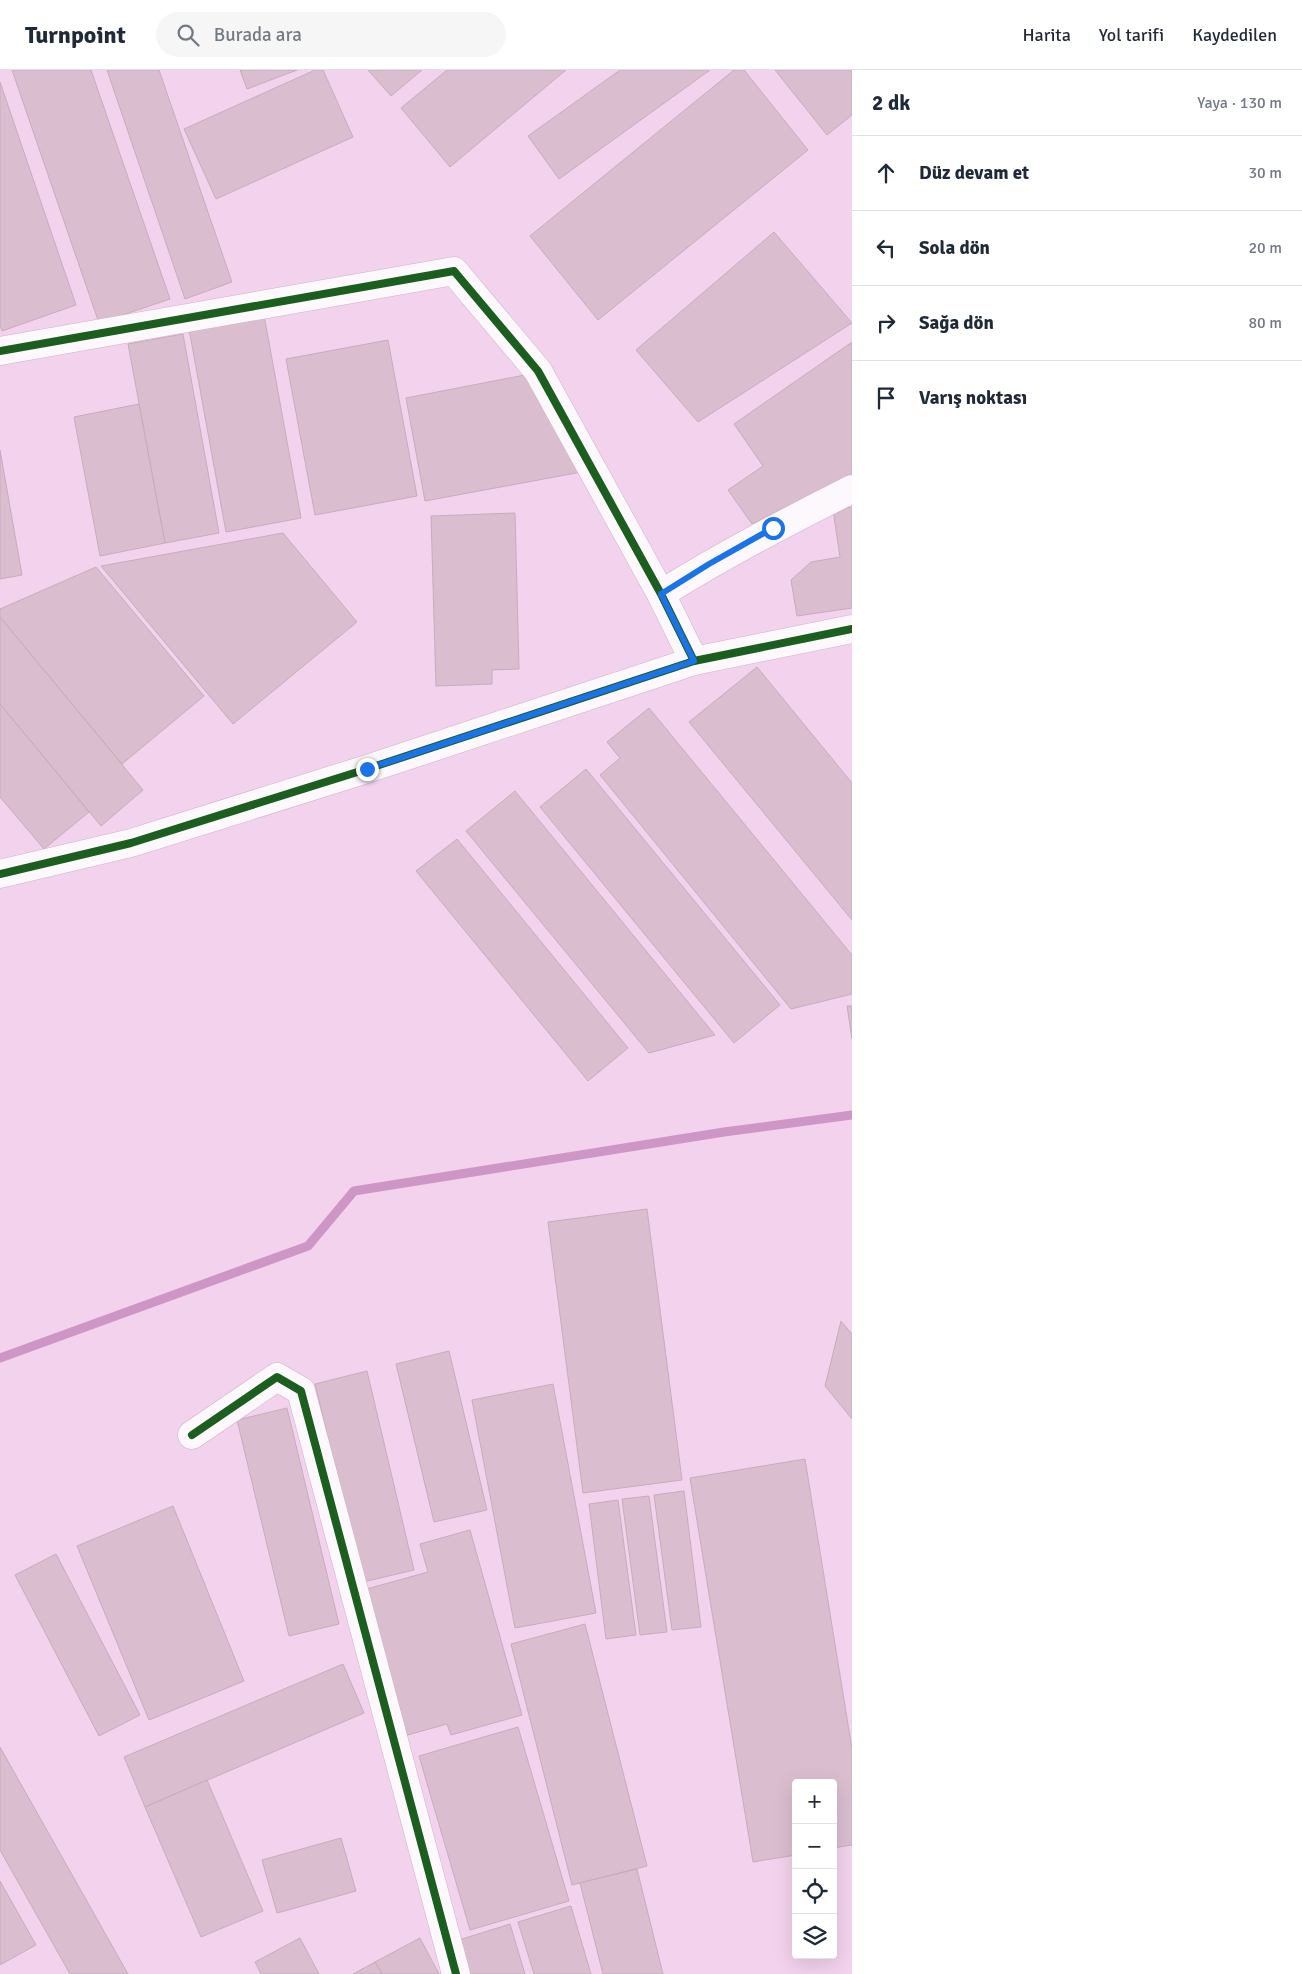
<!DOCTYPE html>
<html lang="tr">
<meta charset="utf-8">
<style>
:root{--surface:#fff;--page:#f6f6f7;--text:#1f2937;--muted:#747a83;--line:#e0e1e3}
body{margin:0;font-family:Signika,sans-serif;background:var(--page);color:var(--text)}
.controls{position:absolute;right:15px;bottom:15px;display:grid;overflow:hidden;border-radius:5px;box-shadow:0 5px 20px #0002}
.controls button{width:45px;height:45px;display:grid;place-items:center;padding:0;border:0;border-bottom:1px solid var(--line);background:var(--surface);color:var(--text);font:25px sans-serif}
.stop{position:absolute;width:15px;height:15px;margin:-11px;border:4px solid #1a73e8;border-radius:50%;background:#fff}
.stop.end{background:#1a73e8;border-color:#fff;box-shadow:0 1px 5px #0008}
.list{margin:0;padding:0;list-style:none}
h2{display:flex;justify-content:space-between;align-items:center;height:65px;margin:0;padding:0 20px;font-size:21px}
h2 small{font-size:16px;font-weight:400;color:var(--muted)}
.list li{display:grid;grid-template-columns:32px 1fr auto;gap:15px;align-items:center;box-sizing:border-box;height:75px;padding:0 20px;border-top:1px solid var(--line)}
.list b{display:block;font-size:19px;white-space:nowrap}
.list em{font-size:16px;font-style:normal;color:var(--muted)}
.icon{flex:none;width:28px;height:28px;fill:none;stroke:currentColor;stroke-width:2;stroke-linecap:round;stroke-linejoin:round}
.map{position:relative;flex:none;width:852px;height:1904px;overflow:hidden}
header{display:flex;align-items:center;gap:30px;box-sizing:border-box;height:70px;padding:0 25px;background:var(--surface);border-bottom:1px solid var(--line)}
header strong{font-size:24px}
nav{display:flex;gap:28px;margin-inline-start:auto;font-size:18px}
.search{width:350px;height:45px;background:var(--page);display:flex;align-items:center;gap:12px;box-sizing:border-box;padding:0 18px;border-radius:28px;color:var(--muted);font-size:19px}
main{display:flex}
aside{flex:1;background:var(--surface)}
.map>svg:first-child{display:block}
</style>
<header>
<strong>Turnpoint</strong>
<div class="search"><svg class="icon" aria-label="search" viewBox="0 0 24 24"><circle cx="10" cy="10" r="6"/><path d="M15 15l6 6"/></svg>Burada ara</div>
<nav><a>Harita</a><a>Yol tarifi</a><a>Kaydedilen</a></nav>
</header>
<main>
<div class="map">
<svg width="852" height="1904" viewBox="0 0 852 1904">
<rect width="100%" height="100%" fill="#f2d2ec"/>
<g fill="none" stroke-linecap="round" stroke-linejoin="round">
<!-- stream -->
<polyline stroke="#ce96c5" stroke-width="9" points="0,1288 308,1176 354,1121 724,1062 852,1045"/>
</g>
<!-- building -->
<g fill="#dabed0" stroke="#c7acbd">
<polygon points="12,0 91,0 170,229 99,253"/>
<polygon points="107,0 159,0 232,212 185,229"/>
<polygon points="240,0 297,0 247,19"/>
<polygon points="315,0 323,0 353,67 216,129 184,59"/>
<polygon points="368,0 422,0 391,26"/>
<polygon points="447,0 566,0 450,97 401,38"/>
<polygon points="620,0 710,0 559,109 528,66"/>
<polygon points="734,0 744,0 808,80 598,250 530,166"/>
<polygon points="775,0 852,0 852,45 827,65"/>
<polygon points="0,12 76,235 2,261 0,255"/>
<polygon points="774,162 852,253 698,352 636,280"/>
<polygon points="264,245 301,448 226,462 189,259"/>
<polygon points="183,264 219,463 165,473 128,274"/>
<polygon points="388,270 417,426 315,445 286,289"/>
<polygon points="852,272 852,405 752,454 728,420 763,396 734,354"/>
<polygon points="535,303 587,401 425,431 406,328"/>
<polygon points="139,334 165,473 100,486 74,347"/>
<polygon points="0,380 22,505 0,509"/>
<polygon points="852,437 852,538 797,546 791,510 811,492 840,487 833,440"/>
<polygon points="515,443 519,599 492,600 492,614 436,616 431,446"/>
<polygon points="283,463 357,552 233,654 101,496"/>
<polygon points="96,497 204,626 122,694 0,547 0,539"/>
<polygon points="0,547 143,720 101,756 0,634"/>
<polygon points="757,597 852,713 852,850 689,652"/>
<polygon points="0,634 89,742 44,779 0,727"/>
<polygon points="649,638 852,885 852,924 791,939 600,705 620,688 607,672"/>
<polygon points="586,699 780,935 734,973 540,737"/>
<polygon points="515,721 715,965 649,983 466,761"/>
<polygon points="457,769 628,978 588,1011 416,801"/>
<polygon points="847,936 852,936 852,969"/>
<polygon points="647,1139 682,1410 583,1423 548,1152"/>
<polygon points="841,1251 852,1264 852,1349 825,1316"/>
<polygon points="449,1281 487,1440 434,1452 396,1294"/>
<polygon points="367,1301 414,1500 363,1512 315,1314"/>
<polygon points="553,1314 596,1543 515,1558 472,1330"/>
<polygon points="287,1338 339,1554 289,1566 237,1350"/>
<polygon points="805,1389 852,1679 852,1775 833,1778 833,1713 796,1713 796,1785 753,1792 690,1408"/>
<polygon points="684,1421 701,1557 672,1560 654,1425"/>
<polygon points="649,1426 667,1562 640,1565 622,1429"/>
<polygon points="618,1430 636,1565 606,1569 589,1434"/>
<polygon points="173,1436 244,1611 149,1650 77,1476"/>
<polygon points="470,1460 522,1645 451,1665 447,1654 404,1666 363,1520 428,1502 420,1474"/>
<polygon points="56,1484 140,1645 99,1666 15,1505"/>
<polygon points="585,1554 647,1796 572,1815 511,1574"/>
<polygon points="343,1594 364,1643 145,1737 124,1687"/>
<polygon points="518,1657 569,1831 470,1860 419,1686"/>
<polygon points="0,1677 128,1904 70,1904 0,1780"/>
<polygon points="207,1710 263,1841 201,1867 145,1737"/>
<polygon points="341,1768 356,1821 277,1843 262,1790"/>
<polygon points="637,1799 663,1904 603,1904 580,1813"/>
<polygon points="0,1811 36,1875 0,1895"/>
<polygon points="571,1836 591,1904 534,1904 518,1852"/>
<polygon points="510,1854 525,1904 469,1904 459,1870"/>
<polygon points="300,1868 319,1904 261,1904 255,1892"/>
<polygon points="420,1868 439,1904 382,1904 375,1892"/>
<polygon points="375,1892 382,1904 353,1904"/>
</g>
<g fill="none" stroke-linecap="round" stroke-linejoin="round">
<!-- minor casing -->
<g stroke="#cdb4c8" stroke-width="29">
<g id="minor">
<polyline points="0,281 454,201 538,301 661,524 694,591 852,559"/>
<path d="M661 524C723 485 787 452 852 419"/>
<polyline points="0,804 131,773 367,699 694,591"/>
<polyline points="192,1365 277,1307 301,1321 456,1904"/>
</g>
</g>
<!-- minor -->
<use href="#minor" stroke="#fdf8fc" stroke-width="28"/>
<!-- cycleway casing -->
<g stroke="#fbfbfb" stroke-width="11">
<g id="cycleway">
<polyline points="0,281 454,201 538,301 661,524 694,591 852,559"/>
<polyline points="0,804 131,773 367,699 694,591"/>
<polyline points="192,1365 277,1307 301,1321 456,1904"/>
</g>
</g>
<!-- cycleway -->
<use href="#cycleway" stroke="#1b5e20" stroke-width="8"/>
</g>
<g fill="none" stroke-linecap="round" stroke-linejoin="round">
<!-- route -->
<polyline stroke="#1a73e8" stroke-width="6" points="367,699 694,591 661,524 709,494 773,458"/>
</g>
</svg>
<div class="controls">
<button>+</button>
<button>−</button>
<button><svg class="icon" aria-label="locate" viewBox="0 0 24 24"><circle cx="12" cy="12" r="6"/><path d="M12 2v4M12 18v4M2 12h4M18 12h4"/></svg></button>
<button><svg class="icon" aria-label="layers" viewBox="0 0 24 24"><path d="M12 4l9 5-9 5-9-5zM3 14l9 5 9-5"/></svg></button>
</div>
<div class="stop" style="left:773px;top:458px"></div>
<div class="stop end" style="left:367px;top:699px"></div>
</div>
<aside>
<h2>2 dk<small>Yaya · 130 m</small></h2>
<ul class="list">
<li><svg class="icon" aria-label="ahead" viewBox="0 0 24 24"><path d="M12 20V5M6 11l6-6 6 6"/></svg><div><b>Düz devam et</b></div><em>30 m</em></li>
<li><svg class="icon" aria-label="left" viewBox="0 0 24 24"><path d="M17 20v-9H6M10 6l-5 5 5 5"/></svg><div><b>Sola dön</b></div><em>20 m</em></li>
<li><svg class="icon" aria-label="right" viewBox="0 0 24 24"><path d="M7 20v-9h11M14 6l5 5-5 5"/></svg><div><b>Sağa dön</b></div><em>80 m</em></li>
<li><svg class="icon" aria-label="arrive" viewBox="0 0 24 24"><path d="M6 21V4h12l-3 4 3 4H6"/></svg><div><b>Varış noktası</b></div></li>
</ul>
</aside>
</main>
